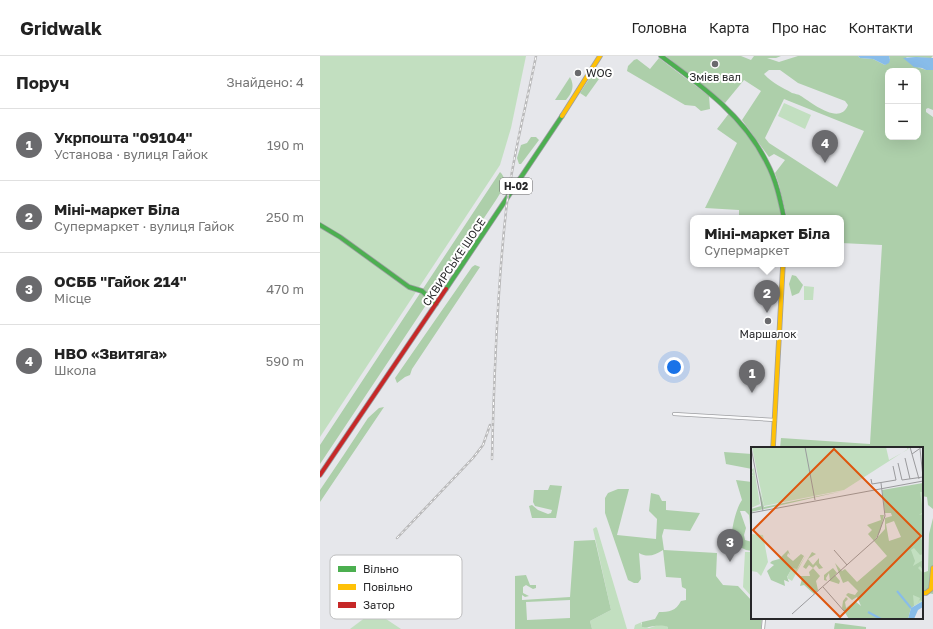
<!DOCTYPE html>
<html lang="uk">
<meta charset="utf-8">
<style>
:root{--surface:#fff;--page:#f6f6f6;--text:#222;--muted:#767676;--line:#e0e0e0;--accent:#6a6a6d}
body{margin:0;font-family:"Golos Text",sans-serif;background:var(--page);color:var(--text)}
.controls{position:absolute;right:12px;top:12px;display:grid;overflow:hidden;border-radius:8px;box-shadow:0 4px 16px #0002}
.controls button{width:36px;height:36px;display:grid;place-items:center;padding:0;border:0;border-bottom:1px solid var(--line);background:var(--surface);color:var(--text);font:20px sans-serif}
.you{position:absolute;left:354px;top:311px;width:14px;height:14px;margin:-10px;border:3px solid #fff;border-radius:50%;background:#1a73e8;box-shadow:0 0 0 6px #1a73e833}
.badge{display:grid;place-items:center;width:26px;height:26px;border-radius:50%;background:var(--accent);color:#fff;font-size:13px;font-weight:700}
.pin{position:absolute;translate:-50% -33px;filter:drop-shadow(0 1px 2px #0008)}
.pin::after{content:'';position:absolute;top:21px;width:14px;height:12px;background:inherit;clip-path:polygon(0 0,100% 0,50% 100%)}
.popup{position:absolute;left:370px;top:159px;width:154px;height:52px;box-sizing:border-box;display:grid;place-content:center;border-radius:8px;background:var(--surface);filter:drop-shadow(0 1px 3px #0005);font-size:13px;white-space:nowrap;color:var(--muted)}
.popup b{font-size:15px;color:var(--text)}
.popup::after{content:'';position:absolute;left:50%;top:100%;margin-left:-8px;border:8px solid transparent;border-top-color:var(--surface)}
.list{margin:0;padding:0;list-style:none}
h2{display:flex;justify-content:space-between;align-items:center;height:52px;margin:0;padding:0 16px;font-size:17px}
h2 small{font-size:13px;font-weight:400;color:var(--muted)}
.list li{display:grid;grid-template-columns:26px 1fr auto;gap:12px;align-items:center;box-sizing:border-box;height:72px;padding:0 16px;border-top:1px solid var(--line)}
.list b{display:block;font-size:15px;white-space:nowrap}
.list p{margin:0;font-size:13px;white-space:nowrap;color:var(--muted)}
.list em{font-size:13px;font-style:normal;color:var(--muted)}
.map{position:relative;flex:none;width:613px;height:573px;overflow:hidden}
header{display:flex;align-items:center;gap:24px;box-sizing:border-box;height:56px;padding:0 20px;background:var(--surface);border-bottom:1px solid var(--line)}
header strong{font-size:19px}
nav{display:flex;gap:22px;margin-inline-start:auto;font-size:14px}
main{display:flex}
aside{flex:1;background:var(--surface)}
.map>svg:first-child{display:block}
</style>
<header>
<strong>Gridwalk</strong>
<nav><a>Головна</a><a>Карта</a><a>Про нас</a><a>Контакти</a></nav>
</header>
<main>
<aside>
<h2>Поруч<small>Знайдено: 4</small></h2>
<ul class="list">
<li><span class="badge">1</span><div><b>Укрпошта &quot;09104&quot;</b><p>Установа · вулиця Гайок</p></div><em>190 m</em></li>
<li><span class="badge">2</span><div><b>Міні-маркет Біла</b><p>Супермаркет · вулиця Гайок</p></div><em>250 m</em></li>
<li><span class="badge">3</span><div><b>ОСББ &quot;Гайок 214&quot;</b><p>Місце</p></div><em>470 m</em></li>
<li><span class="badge">4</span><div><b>НВО «Звитяга»</b><p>Школа</p></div><em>590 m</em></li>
</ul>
</aside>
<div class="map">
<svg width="613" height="573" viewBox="0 0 613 573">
<rect width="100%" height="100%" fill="#e6e7eb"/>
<!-- green -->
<g fill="#c2dfc0">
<polygon points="0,0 206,0 191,72 180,109 0,381"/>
<polygon points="464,47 491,59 485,73 458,60"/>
<polygon points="484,230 494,231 493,244 484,244"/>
<polygon points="276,471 277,472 307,573 272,573 270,565 291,554 273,473"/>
<polygon points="425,496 432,496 432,541 423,531"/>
<polygon points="54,555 81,573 30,573"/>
<polygon points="322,566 321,568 329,572 341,568 348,571 348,573 314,573 315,569"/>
</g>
<!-- forest -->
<g fill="#adcfaa" fill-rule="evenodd">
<path d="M346 0H421L431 4 434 0H461L456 2H447L459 6 478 0H538L540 2 553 3 565 9 570 4 569 0H613L611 2 586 1C593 11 602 14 613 14V54L608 52 606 53V56L613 61V453L608 449 607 441 602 440V392H460L461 382 550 388 562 189 521 187V162H467L459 129 455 117 465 104 454 98 449 101 422 64 441 35 424 24 405 47ZM449 14H460L478 27 525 45 528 49C520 70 492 47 481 40 478 38 475 38 472 37 462 31 453 28 444 18ZM568 15H598V81H568ZM464 43 544 75 517 131 449 87 445 82Z"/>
<polygon points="339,2 389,40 390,53 381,55 375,50 365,49 307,15 308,10 314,4 317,3 330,13"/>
<polygon points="277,11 284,16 266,41 260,37"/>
<path d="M250 21C255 30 252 37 246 44H235Z"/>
<path d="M410 56C435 87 459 121 462 162H419V154L385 152 417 87 397 73Z"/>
<polygon points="211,81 216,81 219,84 201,108 199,108 197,102 201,89 207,87"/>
<path d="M180 116C189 124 181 136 176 144L0 408V389Z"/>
<polygon points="155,209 160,211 92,313 90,319 85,321 77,327 75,322 152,211"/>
<polygon points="472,219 476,220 483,229 479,237 472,240 469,228"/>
<polygon points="64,351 0,446 0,434 23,400 48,362 59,352"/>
<polygon points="404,396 432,398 432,413 406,408"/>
<path d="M416 424 432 426V470L430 469 429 459 425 455H420L426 472 424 479 425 484 432 486V495L426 494 412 487C410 477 416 452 422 444Z"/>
<polygon points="230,429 242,430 236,462 212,462 209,450 212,449 218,454 228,458 231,457 232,454 215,450 213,446 214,434 228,434"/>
<path d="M298 433H309L297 479 336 483 337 463 329 455 331 437 339 439 342 445H346V454L380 457 370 475 344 473 342 480 344 494 397 497 396 520 403 529 418 530 432 545V562H442L441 573H348V571C338 567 332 572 322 571V566L335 563 339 556C349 556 356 555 361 545L366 544V533L362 531 361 522 346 521 343 494C335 499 328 502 319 497L321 523 318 527H314L308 524 285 457V442L288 437Z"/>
<polygon points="613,462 613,538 602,536 602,517 608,515 609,478"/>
<path d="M275 484 291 554 270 565 272 573H195V520L206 519 210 529H216V532L213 533 206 529 203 531V537L209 540 205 541 202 539V544L250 541 254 485ZM250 544V562L207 564 206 546Z"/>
<polygon points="515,567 546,571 546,573 514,573"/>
</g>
<!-- water -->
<g fill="#88bce9">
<polygon points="538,0 569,0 570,4 569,7 565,9 553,3 540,2"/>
<polygon points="596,1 613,2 613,14 606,14 602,12 594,11 583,2"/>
</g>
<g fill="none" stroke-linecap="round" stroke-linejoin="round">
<!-- street casing -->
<g stroke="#9d9ea1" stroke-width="4">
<g id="street">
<polyline points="354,358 455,364"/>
<polyline points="443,573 444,562"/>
</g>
</g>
<!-- fast casing -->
<g stroke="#9d9ea1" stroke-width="5.5">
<g id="fast">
<path d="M341 0C382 30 424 60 447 107 456 124 460 143 464 162"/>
<polyline points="0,169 20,181 89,231 102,235 116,248"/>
<polyline points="126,233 242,60"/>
</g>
</g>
<!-- slow casing -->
<g stroke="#9d9ea1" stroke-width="5.5">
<g id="slow">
<polyline points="242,60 280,0"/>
<polyline points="453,392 463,208"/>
<polyline points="602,537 606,537 611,533 613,512"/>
</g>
</g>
<!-- jam casing -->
<g stroke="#9d9ea1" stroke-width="5.5">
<polyline id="jam" points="0,419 126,233"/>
</g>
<!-- street -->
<use href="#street" stroke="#fbfbfc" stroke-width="2.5"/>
<!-- fast -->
<use href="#fast" stroke="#4caf50" stroke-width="4"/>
<!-- slow -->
<use href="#slow" stroke="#ffc107" stroke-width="4"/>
<!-- jam -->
<use href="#jam" stroke="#c62828" stroke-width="4"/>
<!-- rail casing -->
<g stroke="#bababb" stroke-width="2.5">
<g id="rail">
<path d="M172 403C174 320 177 237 186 155 192 103 206 51 216 0"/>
<polyline points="77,482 153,402 163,389 170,369"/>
</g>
</g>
<!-- rail -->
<use href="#rail" stroke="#fff" stroke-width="1" stroke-dasharray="3" stroke-linecap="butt"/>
</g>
<!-- markers -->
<g fill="#6a6a6d" stroke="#fff" stroke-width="1.5">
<circle cx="395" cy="8" r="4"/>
<circle cx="258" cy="17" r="4"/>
<circle cx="448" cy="265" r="4"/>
</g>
<g text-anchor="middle" stroke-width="4" stroke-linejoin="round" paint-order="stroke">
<!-- shield labels -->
<rect fill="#fff" stroke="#686869" stroke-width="1" x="180" y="122" width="32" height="16" rx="3"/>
<g font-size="10" font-weight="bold" fill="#272729">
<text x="196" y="134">Н-02</text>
</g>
<!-- poi labels -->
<g font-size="11" fill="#272729" stroke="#fff">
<text x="266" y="21" text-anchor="start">WOG</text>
<text x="395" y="25">Змієв вал</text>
<text x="448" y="282">Маршалок</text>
</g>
<!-- street labels -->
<g font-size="11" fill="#272729" stroke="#fff">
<text transform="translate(134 206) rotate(-56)" y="4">СКВИРСЬКЕ ШОСЕ</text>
</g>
</g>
<!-- overview -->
<g transform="translate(431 391)">
<rect width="172" height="172" fill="#e6e7eb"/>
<path d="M1 0H135L138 13 156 3V0H160L93 43 13 59ZM3 21 9 57 0 61V29L3 28H0L2 25 0 23ZM172 36V154L163 159 160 153 152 93 137 54ZM0 87 12 88 17 115 10 129 6 125 0 124ZM55 108 41 134 36 131 41 120 46 122Z" fill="#c2dfc0"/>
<path d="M172 36V45H169L172 65 168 68 172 67V91L166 86 172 95V107L169 108 163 101 160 103 164 114 162 119 172 113V123L169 119 167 121 172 126V154L168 153 167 157 169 151 162 148 163 159 160 161 157 172H98L91 161 92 154 95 150 97 152 94 155 95 161 104 154 110 159 106 150 101 153 95 148 97 146 104 148 107 144 97 134 92 136 84 116 91 124 94 122 106 135 136 109 123 94 134 82V71L141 69 140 66H134L131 43ZM143 74 150 90 138 94 135 77ZM9 43 13 60 92 44 0 65V62L10 59ZM129 68H133L129 85 123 94 117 87 121 83 116 78 130 73ZM37 103 39 108 37 106 36 109 42 114 50 107 53 109 46 122 41 121 36 130 38 135 33 133 34 139 20 133 16 124 23 118 19 116 21 114 28 112ZM61 105 65 107 57 112 62 118 68 111V116L72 121 68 122 65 118 62 121 69 129 65 134 67 143 63 147 53 138 49 139 51 132 48 129H59L58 125 62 121 58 118 55 122 52 120ZM82 121 86 126 84 128 89 134 88 137 79 134 78 126 75 131 76 134 73 133V128Z" fill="#adcfaa" fill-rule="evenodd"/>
<path d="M172 154V160L167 163 163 172H157L160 161Z" fill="#88bce9"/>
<path fill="none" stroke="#88bce9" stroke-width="2" d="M146 144 160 161M117 165 130 172"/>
<path fill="none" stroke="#9a9a9d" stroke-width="1" d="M0 0 12 64M54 0 64 53M159 0 168 32M161 7 171 0M154 11 159 32M147 16 151 33 172 30 169 2M120 32 121 37 145 33 142 19M0 66 172 34M83 103 96 118M72 140 93 164 99 161M41 167 126 91 134 69 130 36"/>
<path fill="#de560d" fill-opacity="0.15" stroke="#de560d" stroke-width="2" d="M83 2 170 89 89 170 2 83Z"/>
<rect width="172" height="172" fill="none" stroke="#272729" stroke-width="2"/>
</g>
<!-- legend -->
<rect x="10" y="499" width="132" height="64" rx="6" fill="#fff" stroke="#bebebf" stroke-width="1"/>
<rect x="18" y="510" width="18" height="6" fill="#4caf50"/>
<rect x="18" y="528" width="18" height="6" fill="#ffc107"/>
<rect x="18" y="546" width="18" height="6" fill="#c62828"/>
<g font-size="11" fill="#272729">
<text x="43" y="517">Вільно</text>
<text x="43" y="535">Повільно</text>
<text x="43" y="553">Затор</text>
</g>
</svg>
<div class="controls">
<button>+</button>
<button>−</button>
</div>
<div class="you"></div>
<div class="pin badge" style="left:432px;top:337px">1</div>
<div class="pin badge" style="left:447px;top:257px">2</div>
<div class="popup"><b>Міні-маркет Біла</b>Супермаркет</div>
<div class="pin badge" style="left:410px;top:506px">3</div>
<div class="pin badge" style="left:505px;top:107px">4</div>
</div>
</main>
